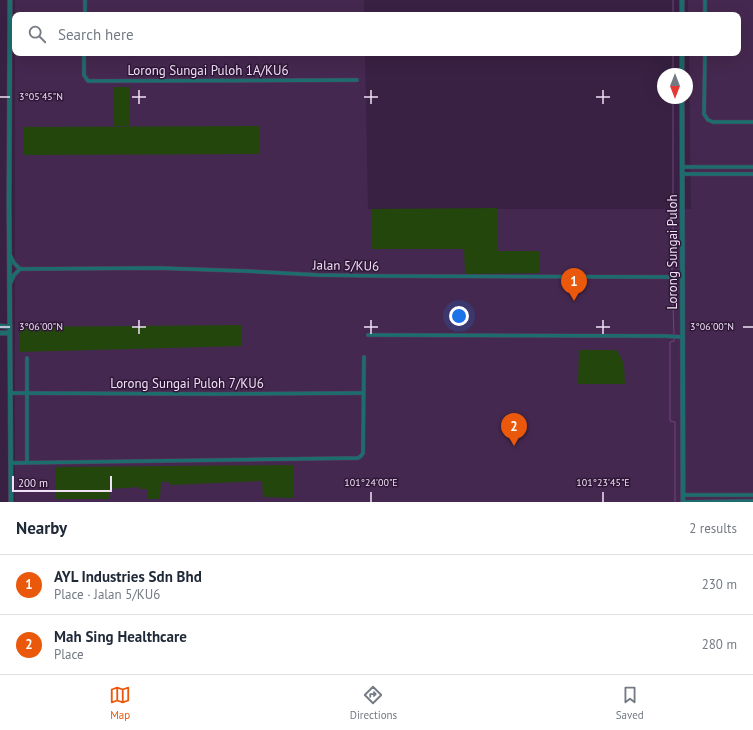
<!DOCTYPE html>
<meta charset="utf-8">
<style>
:root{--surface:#fff;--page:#f6f6f7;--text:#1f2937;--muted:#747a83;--line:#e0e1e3;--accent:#ea580c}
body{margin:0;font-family:"PT Sans",sans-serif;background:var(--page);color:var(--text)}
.compass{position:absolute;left:657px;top:68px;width:36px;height:36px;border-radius:50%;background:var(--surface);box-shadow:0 4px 16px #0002;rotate:180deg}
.scale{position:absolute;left:12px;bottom:10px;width:100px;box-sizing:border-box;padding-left:4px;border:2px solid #f1e1f7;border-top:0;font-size:11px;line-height:14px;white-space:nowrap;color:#f1e1f7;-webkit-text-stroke:3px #2f1738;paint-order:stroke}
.you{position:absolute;left:459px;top:316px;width:14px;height:14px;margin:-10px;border:3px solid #fff;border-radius:50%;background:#1a73e8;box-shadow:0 0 0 6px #1a73e833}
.badge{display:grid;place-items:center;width:26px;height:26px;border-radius:50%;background:var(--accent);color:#fff;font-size:13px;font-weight:700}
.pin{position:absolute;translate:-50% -33px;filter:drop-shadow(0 1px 2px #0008)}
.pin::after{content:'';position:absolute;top:21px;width:14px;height:12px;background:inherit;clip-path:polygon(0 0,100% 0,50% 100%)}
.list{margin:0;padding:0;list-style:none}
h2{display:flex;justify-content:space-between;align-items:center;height:52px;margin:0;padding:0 16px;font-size:17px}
h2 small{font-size:13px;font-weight:400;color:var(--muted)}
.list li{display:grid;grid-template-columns:26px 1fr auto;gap:12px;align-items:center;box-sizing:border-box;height:60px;padding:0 16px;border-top:1px solid var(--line)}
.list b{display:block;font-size:15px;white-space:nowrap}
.list p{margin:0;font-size:13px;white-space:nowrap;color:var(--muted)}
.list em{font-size:13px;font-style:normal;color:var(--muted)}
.icon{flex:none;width:22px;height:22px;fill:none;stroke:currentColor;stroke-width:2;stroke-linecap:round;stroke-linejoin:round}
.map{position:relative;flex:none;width:753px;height:502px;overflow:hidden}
.search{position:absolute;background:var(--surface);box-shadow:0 4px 16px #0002;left:12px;right:12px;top:12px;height:44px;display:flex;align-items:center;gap:10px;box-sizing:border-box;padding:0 14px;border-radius:8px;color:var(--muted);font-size:15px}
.sheet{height:172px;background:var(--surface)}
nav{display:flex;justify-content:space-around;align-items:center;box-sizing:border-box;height:56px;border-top:1px solid var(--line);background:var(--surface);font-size:11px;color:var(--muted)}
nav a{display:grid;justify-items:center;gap:2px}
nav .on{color:var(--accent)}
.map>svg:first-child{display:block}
</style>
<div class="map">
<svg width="753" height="502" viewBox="0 0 753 502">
<rect width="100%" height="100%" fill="#392143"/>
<!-- built -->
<polygon fill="#45284f" points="15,0 364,0 364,15 15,15 15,53 365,53 368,209 691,209 689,53 738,53 738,15 688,15 688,0 753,0 753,502 15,502"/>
<!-- green -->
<g fill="#22460c">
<rect x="113" y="87" width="17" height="39"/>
<polygon points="260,126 259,154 23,155 23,127"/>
<polygon points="497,208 497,251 540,251 540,273 465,274 464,249 371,249 371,209"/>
<polygon points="241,325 242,346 19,352 19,327"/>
<path d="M579 350H616C626 362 624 369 625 384H578Z"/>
<polygon points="294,465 294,498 263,497 262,481 170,485 170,482 161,482 160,499 148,499 148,489 140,489 139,487 109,489 109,499 56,499 55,467"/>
</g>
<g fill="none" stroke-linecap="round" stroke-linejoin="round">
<!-- stream -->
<g stroke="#6f447f" stroke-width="1">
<polyline points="673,0 673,15"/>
<polyline points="673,53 673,74"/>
<polyline points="672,275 672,255 673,243 673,98"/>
<polyline points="672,278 674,335"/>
<polyline points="674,338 674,341 670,342 670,421 675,422 675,502"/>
</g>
<!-- minor casing -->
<g stroke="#533c5c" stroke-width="4.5">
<g id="minor">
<polyline points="85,15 85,0"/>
<polyline points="705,15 705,0"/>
<polyline points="84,53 84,75 88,81 357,80"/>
<polyline points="705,53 704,114 708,120 713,122 753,122"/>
<polyline points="683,167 753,167"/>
<polyline points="683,174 753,174"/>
<polyline points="10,255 14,263 20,269"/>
<polyline points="20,269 158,268 245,271 318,275 386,276 671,277 683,276"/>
<polyline points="11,282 14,275 20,269"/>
<polyline points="368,335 664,336 683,337"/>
<polyline points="27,358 27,462"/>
<polyline points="11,393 213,394 363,393"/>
<polyline points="11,463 358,458 361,456 363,453 364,357"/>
<polyline points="683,495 753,495"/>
<polyline points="683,502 753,501"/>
</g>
</g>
<!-- tertiary casing -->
<g stroke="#533c5c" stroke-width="5.5">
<g id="tertiary">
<polyline points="10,0 9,202 11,502"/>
<polyline points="682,0 682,15"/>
<polyline points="682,53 682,74"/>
<polyline points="682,98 683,502"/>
<polyline points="0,326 10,327"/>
<polyline points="0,333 10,333"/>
</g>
</g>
<!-- minor -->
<use href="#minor" stroke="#1d6d6e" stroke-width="3.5"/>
<!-- tertiary -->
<use href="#tertiary" stroke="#1d6d6e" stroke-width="4.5"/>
</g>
<!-- ticks -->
<path fill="none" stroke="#f1e1f7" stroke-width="1.5" d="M139 90V104M371 90V104M603 90V104M0 97H10M132 97H146M364 97H378M596 97H610M139 320V334M371 320V334M603 320V334M0 327H10M132 327H146M364 327H378M596 327H610M743 327H753M371 492V502M603 492V502"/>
<g text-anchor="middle" stroke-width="3" stroke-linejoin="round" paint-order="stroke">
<!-- street labels -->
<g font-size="13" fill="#f1e1f7" stroke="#2f1738">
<text x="208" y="75">Lorong Sungai Puloh 1A/KU6</text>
<text transform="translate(672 252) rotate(-90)" y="5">Lorong Sungai Puloh</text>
<text transform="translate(346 265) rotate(1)" y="5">Jalan 5/KU6</text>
<text x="187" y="388">Lorong Sungai Puloh 7/KU6</text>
</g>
</g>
<g font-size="10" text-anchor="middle" fill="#f1e1f7" stroke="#2f1738" stroke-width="3" stroke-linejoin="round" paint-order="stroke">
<text x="41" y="100">3°05'45"N</text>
<text x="712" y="330">3°06'00"N</text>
<text x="41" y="330">3°06'00"N</text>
<text x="371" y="486">101°24'00"E</text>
<text x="603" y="486">101°23'45"E</text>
</g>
</svg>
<svg class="compass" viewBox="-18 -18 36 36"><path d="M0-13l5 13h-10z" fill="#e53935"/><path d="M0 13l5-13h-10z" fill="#747a83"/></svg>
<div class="scale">200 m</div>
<div class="you"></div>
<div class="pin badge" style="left:574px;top:301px">1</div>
<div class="pin badge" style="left:514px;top:446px">2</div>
<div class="search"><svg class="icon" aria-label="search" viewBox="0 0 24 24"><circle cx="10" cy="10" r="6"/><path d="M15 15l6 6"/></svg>Search here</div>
</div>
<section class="sheet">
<h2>Nearby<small>2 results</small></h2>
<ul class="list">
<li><span class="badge">1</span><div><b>AYL Industries Sdn Bhd</b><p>Place · Jalan 5/KU6</p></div><em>230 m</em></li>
<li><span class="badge">2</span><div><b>Mah Sing Healthcare</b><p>Place</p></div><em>280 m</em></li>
</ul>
</section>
<nav>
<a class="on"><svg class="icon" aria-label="map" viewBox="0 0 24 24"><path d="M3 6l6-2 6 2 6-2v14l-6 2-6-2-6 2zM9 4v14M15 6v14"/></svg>Map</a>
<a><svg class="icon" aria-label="directions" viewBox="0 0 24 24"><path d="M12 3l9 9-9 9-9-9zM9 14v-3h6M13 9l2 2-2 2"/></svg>Directions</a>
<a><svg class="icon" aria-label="saved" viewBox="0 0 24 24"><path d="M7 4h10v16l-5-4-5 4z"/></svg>Saved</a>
</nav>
